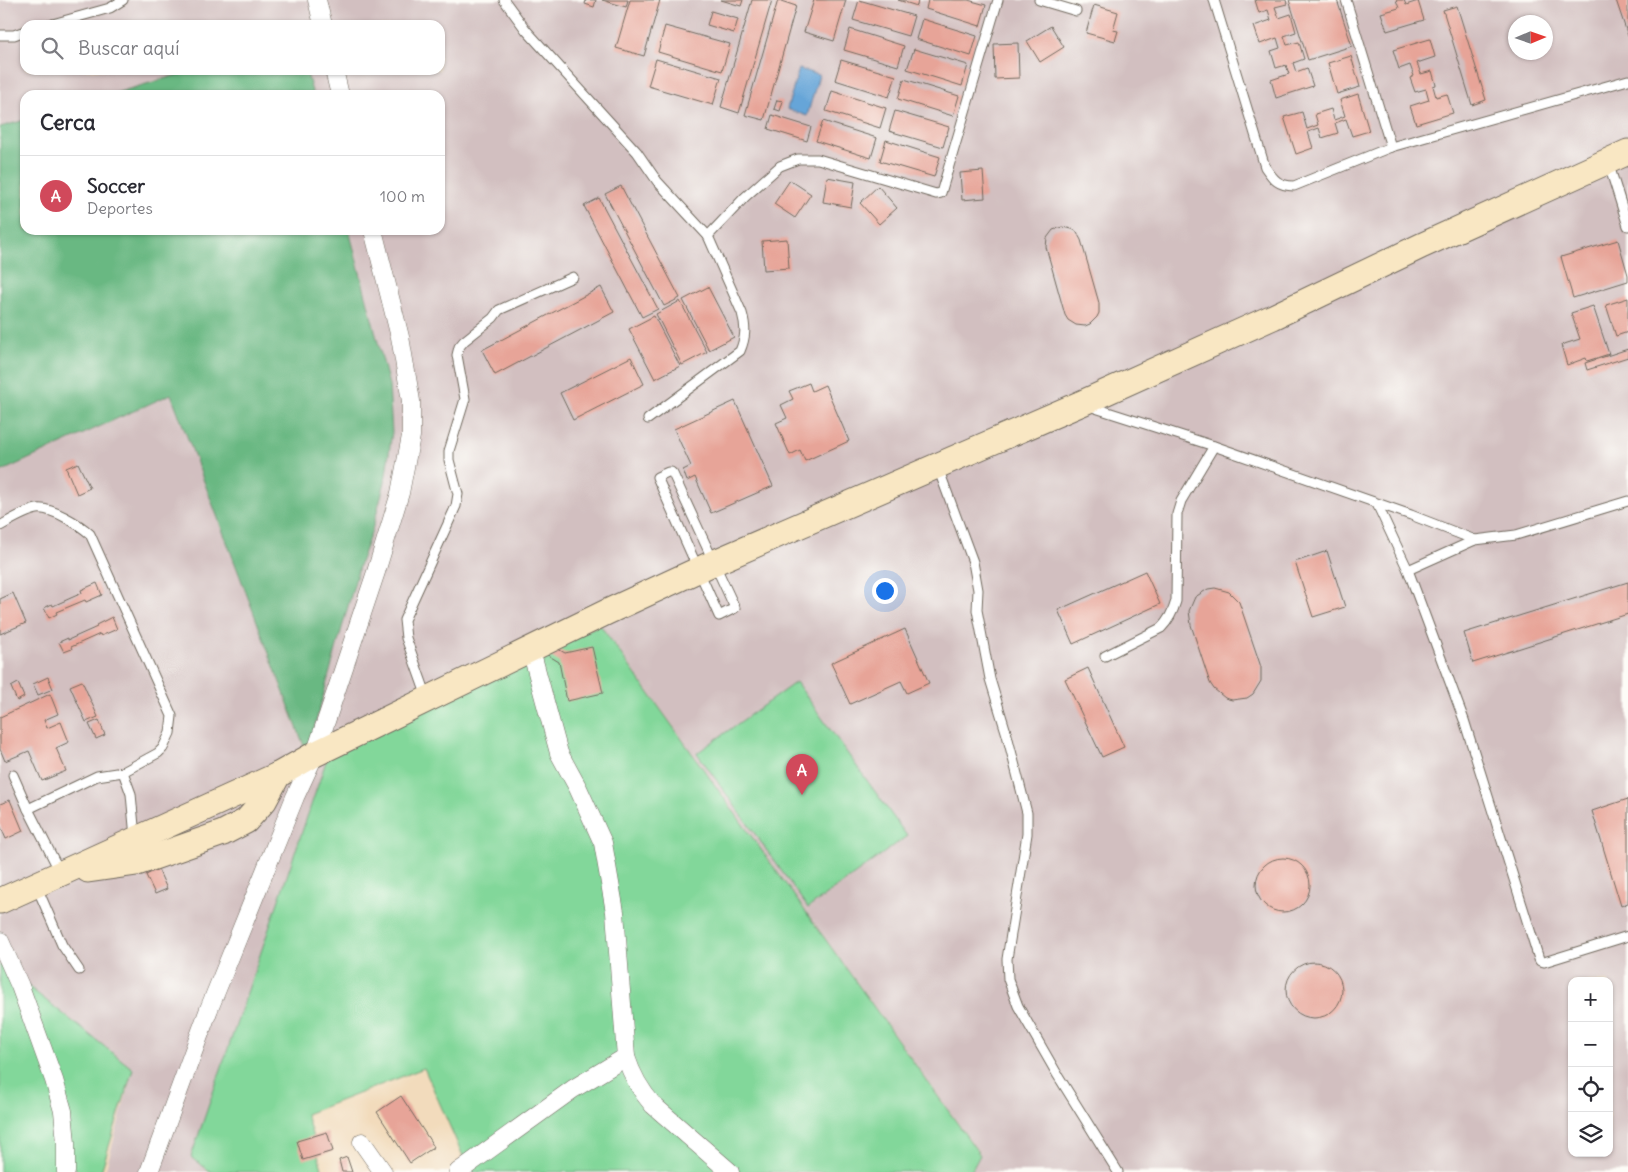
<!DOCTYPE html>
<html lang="es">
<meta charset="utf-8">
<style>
:root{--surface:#fff;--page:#f2f2f3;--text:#2b2b33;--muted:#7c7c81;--line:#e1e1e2;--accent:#d1495b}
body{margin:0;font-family:Delius,sans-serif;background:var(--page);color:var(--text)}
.controls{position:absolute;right:15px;bottom:15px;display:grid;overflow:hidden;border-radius:10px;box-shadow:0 1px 4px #0004}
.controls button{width:45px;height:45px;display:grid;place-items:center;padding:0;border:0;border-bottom:1px solid var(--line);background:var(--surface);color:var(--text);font:25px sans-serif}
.compass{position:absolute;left:1508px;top:15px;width:45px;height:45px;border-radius:50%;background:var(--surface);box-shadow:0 1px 4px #0004;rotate:88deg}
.you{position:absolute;left:884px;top:590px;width:18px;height:18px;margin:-12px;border:4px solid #fff;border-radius:50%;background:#1a73e8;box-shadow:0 0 0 8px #1a73e833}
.badge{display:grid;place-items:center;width:32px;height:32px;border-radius:50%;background:var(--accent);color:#fff;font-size:16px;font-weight:700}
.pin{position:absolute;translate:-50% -41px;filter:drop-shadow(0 1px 2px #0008)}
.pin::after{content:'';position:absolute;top:26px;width:18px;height:15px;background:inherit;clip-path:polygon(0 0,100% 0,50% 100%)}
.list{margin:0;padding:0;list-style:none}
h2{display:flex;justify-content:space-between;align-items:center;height:65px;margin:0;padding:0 20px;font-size:21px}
h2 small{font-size:16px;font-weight:400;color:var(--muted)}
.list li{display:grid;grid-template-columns:32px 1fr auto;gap:15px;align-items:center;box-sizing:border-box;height:80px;padding:0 20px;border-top:1px solid var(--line)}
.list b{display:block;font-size:19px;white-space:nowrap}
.list p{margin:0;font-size:16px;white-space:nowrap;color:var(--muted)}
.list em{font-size:16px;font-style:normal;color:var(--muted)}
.icon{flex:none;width:28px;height:28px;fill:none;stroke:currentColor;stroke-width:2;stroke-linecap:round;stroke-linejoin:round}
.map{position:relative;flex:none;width:1628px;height:1172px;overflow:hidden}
.search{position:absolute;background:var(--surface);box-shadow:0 1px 4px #0004;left:20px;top:20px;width:425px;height:55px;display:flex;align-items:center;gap:12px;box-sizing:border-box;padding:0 18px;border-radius:15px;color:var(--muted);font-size:19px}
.panel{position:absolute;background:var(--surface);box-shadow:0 1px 4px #0004;left:20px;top:90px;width:425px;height:145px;border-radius:15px}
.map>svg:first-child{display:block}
</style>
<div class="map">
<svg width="1628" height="1172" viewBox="0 0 1628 1172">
<rect width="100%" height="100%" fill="#fdfcf7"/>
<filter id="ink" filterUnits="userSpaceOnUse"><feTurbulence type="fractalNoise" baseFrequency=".02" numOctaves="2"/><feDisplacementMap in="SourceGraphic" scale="10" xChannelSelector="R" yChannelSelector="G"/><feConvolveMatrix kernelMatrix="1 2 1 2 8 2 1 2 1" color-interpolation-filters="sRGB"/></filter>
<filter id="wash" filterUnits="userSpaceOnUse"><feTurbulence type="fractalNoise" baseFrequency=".0096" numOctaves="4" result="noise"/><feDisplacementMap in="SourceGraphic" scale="20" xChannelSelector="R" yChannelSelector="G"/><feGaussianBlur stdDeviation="1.12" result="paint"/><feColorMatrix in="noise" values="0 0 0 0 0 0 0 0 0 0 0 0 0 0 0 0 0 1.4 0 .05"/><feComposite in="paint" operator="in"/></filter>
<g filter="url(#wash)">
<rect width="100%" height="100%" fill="#f2dbbc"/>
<!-- industrial -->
<path fill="#d2bfc0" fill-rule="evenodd" d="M0 0H1628V1172H971L980 1154 594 616 191 1157 211 1172H105L133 1069 0 967V472L171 393 306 753 360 563 372 530 385 482 392 432 389 385 349 230H440V95H313L306 70H440V25H25V70H194L109 95H25V120L0 127ZM1516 22H1546V52H1516ZM1572 981H1609V1153H1572Z"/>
<!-- green -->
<g fill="#82d79a" stroke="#568162">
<polygon points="600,625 980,1155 971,1172 470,1172 424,1068 306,1114 323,1172 211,1172 191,1157 333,741"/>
<polygon points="796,682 907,836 808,908 697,753"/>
<polygon points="0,964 133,1069 101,1172 0,1172"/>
</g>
<!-- forest -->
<g fill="#69b882" stroke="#4a7256">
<polygon points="194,70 306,70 313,95 109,95"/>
<polygon points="25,120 25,230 349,230 389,385 392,432 385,482 372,530 360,563 307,754 171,394 0,472 0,127"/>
</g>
<!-- water -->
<polygon fill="#66a5d8" stroke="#486882" points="799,69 819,75 807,116 787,109"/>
<g id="blocks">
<!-- building -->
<g fill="#e7a498">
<polygon points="586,0 596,0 594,7 585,4"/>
<polygon points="602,0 628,0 626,7"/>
<polygon points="630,0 660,0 644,56 616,48"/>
<polygon points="721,0 743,0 741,6"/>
<polygon points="752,0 772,0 739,113 721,107"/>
<polygon points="778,0 796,6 764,120 745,115"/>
<polygon points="814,0 846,0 834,41 804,32"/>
<polygon points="859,0 914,16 908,36 853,20"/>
<polygon points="898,0 918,0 917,6"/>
<polygon points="928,0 968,0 986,5 980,26 926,9"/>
<polygon points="1255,0 1286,0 1287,4 1275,7 1279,18 1291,14 1296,32 1284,36 1287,45 1299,42 1304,59 1293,63 1296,72 1307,68 1313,86 1276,98 1271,80 1289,74 1286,65 1276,68 1271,51 1280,48 1277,38 1260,44 1254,26 1271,20 1268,10 1259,13"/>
<polygon points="1289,0 1337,0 1352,46 1308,60"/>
<polygon points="1396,0 1404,0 1406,5 1418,1 1424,20 1387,31 1381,13 1399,8"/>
<polygon points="1616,0 1628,0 1628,36"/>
<polygon points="1094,5 1118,12 1113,30 1118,31 1115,41 1086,33"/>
<polygon points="1457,6 1486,100 1472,105 1443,10"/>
<polygon points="711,11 738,19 734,33 707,25"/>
<polygon points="922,19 977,36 971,56 916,39"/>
<polygon points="665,26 730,44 722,71 658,52"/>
<polygon points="1051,26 1064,47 1040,62 1027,41"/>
<polygon points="850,29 904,46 898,66 844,50"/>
<polygon points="1430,39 1435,57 1417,63 1421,74 1432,71 1436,85 1433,86 1436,97 1447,94 1453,113 1416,124 1410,106 1429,100 1426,89 1415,92 1410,78 1414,76 1410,65 1399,69 1393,50"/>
<polygon points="1018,43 1019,78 995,79 994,44"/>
<polygon points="914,49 968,65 962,86 907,69"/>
<polygon points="1351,56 1360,87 1337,94 1328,63"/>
<polygon points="656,59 721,78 713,105 648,86"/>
<polygon points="841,60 896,76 889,97 835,80"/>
<polygon points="904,79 959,96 953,116 898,99"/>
<polygon points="832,91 886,108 880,128 826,111"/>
<polygon points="1358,94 1369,131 1352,136 1346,119 1335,123 1338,133 1322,138 1319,128 1308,132 1313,148 1296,154 1284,117 1302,112 1307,129 1318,125 1315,114 1331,109 1334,120 1345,116 1340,100"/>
<polygon points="777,100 783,101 780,111 774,109"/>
<polygon points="895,111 949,127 943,147 889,131"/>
<polygon points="772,115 811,127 807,141 768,129"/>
<polygon points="823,121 877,138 871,158 816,141"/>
<polygon points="886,140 940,157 934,177 880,161"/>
<polygon points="983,171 985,198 962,200 960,173"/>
<polygon points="827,177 855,182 851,207 823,202"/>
<polygon points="790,180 811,194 795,218 774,204"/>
<polygon points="621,186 680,298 664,306 605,194"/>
<polygon points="878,186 897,208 879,224 860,203"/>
<polygon points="599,198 658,309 642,317 584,206"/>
<polygon points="1062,227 1072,229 1076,231 1081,240 1099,303 1099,313 1097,317 1090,324 1085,326 1076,325 1068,320 1065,315 1046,247 1047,238 1053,230"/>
<polygon points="787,239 789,268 764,270 762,241"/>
<polygon points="1618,240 1628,275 1628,281 1573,298 1561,257"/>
<polygon points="601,287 614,312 495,375 482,350"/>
<polygon points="708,287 734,337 709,350 683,300"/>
<polygon points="1628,298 1628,332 1616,336 1606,305"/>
<polygon points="680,301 707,352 682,365 656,314"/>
<polygon points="1593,306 1609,354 1587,361 1586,358 1567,365 1561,345 1580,339 1571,313"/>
<polygon points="654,316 680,366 655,379 629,329"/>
<polygon points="1628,349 1628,357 1587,370 1585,363"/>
<polygon points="631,357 644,384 573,420 560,393"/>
<polygon points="809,383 812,391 825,385 849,441 805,461 800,450 790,455 776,423 787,418 781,405 793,399 789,391"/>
<polygon points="735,401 773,486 711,513 695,477 687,481 683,470 691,466 674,429"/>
<polygon points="78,463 90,488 77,494 66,468"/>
<polygon points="1327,551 1345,607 1313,617 1295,562"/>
<polygon points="1145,571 1160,604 1073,644 1058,610"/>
<polygon points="1628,582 1628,614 1473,663 1464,633"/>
<polygon points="97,583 102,595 86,602 85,600 56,612 57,614 49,618 44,608 52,604 53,606 82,593 81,590"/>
<polygon points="1215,588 1229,592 1239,602 1261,667 1261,681 1253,694 1247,698 1232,700 1225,698 1214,689 1210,683 1191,625 1189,611 1195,597 1208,589"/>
<polygon points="13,593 26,623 0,634 0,599"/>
<polygon points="112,617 117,629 101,636 100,634 71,647 72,649 64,652 59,642 68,638 68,640 97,627 96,625"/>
<polygon points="905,629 929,683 907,693 901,681 850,704 831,663"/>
<polygon points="551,645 565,653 592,647 603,693 567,701 559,662 546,654"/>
<polygon points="1088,668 1124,747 1102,757 1065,679"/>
<polygon points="48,677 53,689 38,695 33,684"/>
<polygon points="82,681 98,717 86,722 70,686"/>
<polygon points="18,683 24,697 17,701 11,687"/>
<polygon points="50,694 58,714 44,720 47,728 61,722 69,742 56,748 66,771 42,781 29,751 5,761 0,749 0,717"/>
<polygon points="99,720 105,735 96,739 89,724"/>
<polygon points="1628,799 1628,903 1621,906 1592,811"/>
<polygon points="10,800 23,831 6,839 0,825 0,804"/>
<circle cx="1283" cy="885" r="27"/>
<polygon points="158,869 167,889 155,894 146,875"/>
<circle cx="1314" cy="990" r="28"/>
<polygon points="401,1096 434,1147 410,1163 377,1112"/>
<polygon points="327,1132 333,1151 303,1160 297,1141"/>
<polygon points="347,1157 352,1172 342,1172 339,1160"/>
</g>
</g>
</g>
<g filter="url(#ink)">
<use href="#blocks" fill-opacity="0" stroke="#71695e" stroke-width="1"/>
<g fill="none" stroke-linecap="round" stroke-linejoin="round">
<!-- lane casing -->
<g stroke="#71695e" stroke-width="11">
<g id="lane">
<path d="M504 0 526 30 637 152 657 181 708 236 742 313C746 327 746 337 740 351L648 419"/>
<polyline points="1039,0 1076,11"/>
<path d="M1214 0 1265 167C1274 180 1278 186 1294 186L1391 147 1628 80"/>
<polyline points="1346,0 1391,147"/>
<polyline points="49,25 110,8 123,0"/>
<polyline points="0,35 14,35 25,31"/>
<polyline points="1608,162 1628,226"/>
<polyline points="708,236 745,197 780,166 798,159 818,159 936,194 941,193 998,0"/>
<polyline points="1089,406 1214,446 1411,515 1475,540"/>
<polyline points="938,468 973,562 978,590 977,610 990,679 1007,735 1027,813 1027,834 1007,959 1008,979 1018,1006 1057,1074 1118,1172"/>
<polygon points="668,472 671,472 673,474 735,608 719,616 657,477"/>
<polyline points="1377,504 1408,570 1464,720 1539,959 1540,961 1544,962 1628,936"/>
<path d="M0 526C11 520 25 511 37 509 51 507 79 524 90 534L172 716 170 733 163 748 158 753 123 772 97 776 28 809"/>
<polyline points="1408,570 1475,540 1516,535 1628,501"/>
<path d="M1105 656 1161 628C1169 620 1173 612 1176 601L1177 514 1181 501 1214 446"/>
<polyline points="427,697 406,638 404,620 456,506 458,494 449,460 449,451 465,399 457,355 459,347 464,341 493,318 499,310 573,277"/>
<polyline points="123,772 131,794 135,837"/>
<polyline points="13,775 28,809 60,872"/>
<polyline points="36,885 62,945 79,970"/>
</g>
</g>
<!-- street casing -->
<g stroke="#71695e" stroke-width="19">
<g id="street">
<polyline points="317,0 323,25"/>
<polyline points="334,70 340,95"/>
<path d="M528 651 534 661 559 753 578 788 603 843 615 912 626 1057C632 1076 640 1090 653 1105L730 1172"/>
<polyline points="0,941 20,986 54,1080 63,1111 66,1143 66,1172"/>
<polyline points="362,1142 383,1172"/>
<polyline points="149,1172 209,1009 295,797 315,754 376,572 400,493 411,436 411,401 400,337 373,230"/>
<polyline points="458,1172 573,1089 626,1057"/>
</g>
</g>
<!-- secondary casing -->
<g stroke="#71695e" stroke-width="27">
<g id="secondary">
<polyline points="88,870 137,863 223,833 246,821 264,801 278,775"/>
<polyline points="0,901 278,775 315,754 607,612 713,563 1082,403 1273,317 1421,246 1628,152"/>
</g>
</g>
<!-- lane -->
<use href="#lane" stroke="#fff" stroke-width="9"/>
<!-- street -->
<use href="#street" stroke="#fff" stroke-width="18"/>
<!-- secondary -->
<use href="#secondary" stroke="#f9e7c3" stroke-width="25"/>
</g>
</g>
</svg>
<div class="controls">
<button>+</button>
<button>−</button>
<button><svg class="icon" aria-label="locate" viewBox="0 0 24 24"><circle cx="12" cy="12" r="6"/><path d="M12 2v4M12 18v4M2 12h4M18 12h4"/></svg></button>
<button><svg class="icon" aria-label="layers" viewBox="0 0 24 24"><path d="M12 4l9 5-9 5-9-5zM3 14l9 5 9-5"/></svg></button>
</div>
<svg class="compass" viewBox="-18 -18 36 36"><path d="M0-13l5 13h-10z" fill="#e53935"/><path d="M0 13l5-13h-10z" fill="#7c7c81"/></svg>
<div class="you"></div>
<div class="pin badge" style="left:802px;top:795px">A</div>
<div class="search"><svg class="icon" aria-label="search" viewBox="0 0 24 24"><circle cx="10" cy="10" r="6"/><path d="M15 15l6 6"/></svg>Buscar aquí</div>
<section class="panel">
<h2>Cerca<small></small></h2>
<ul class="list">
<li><span class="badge">A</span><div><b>Soccer</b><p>Deportes</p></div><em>100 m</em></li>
</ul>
</section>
</div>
